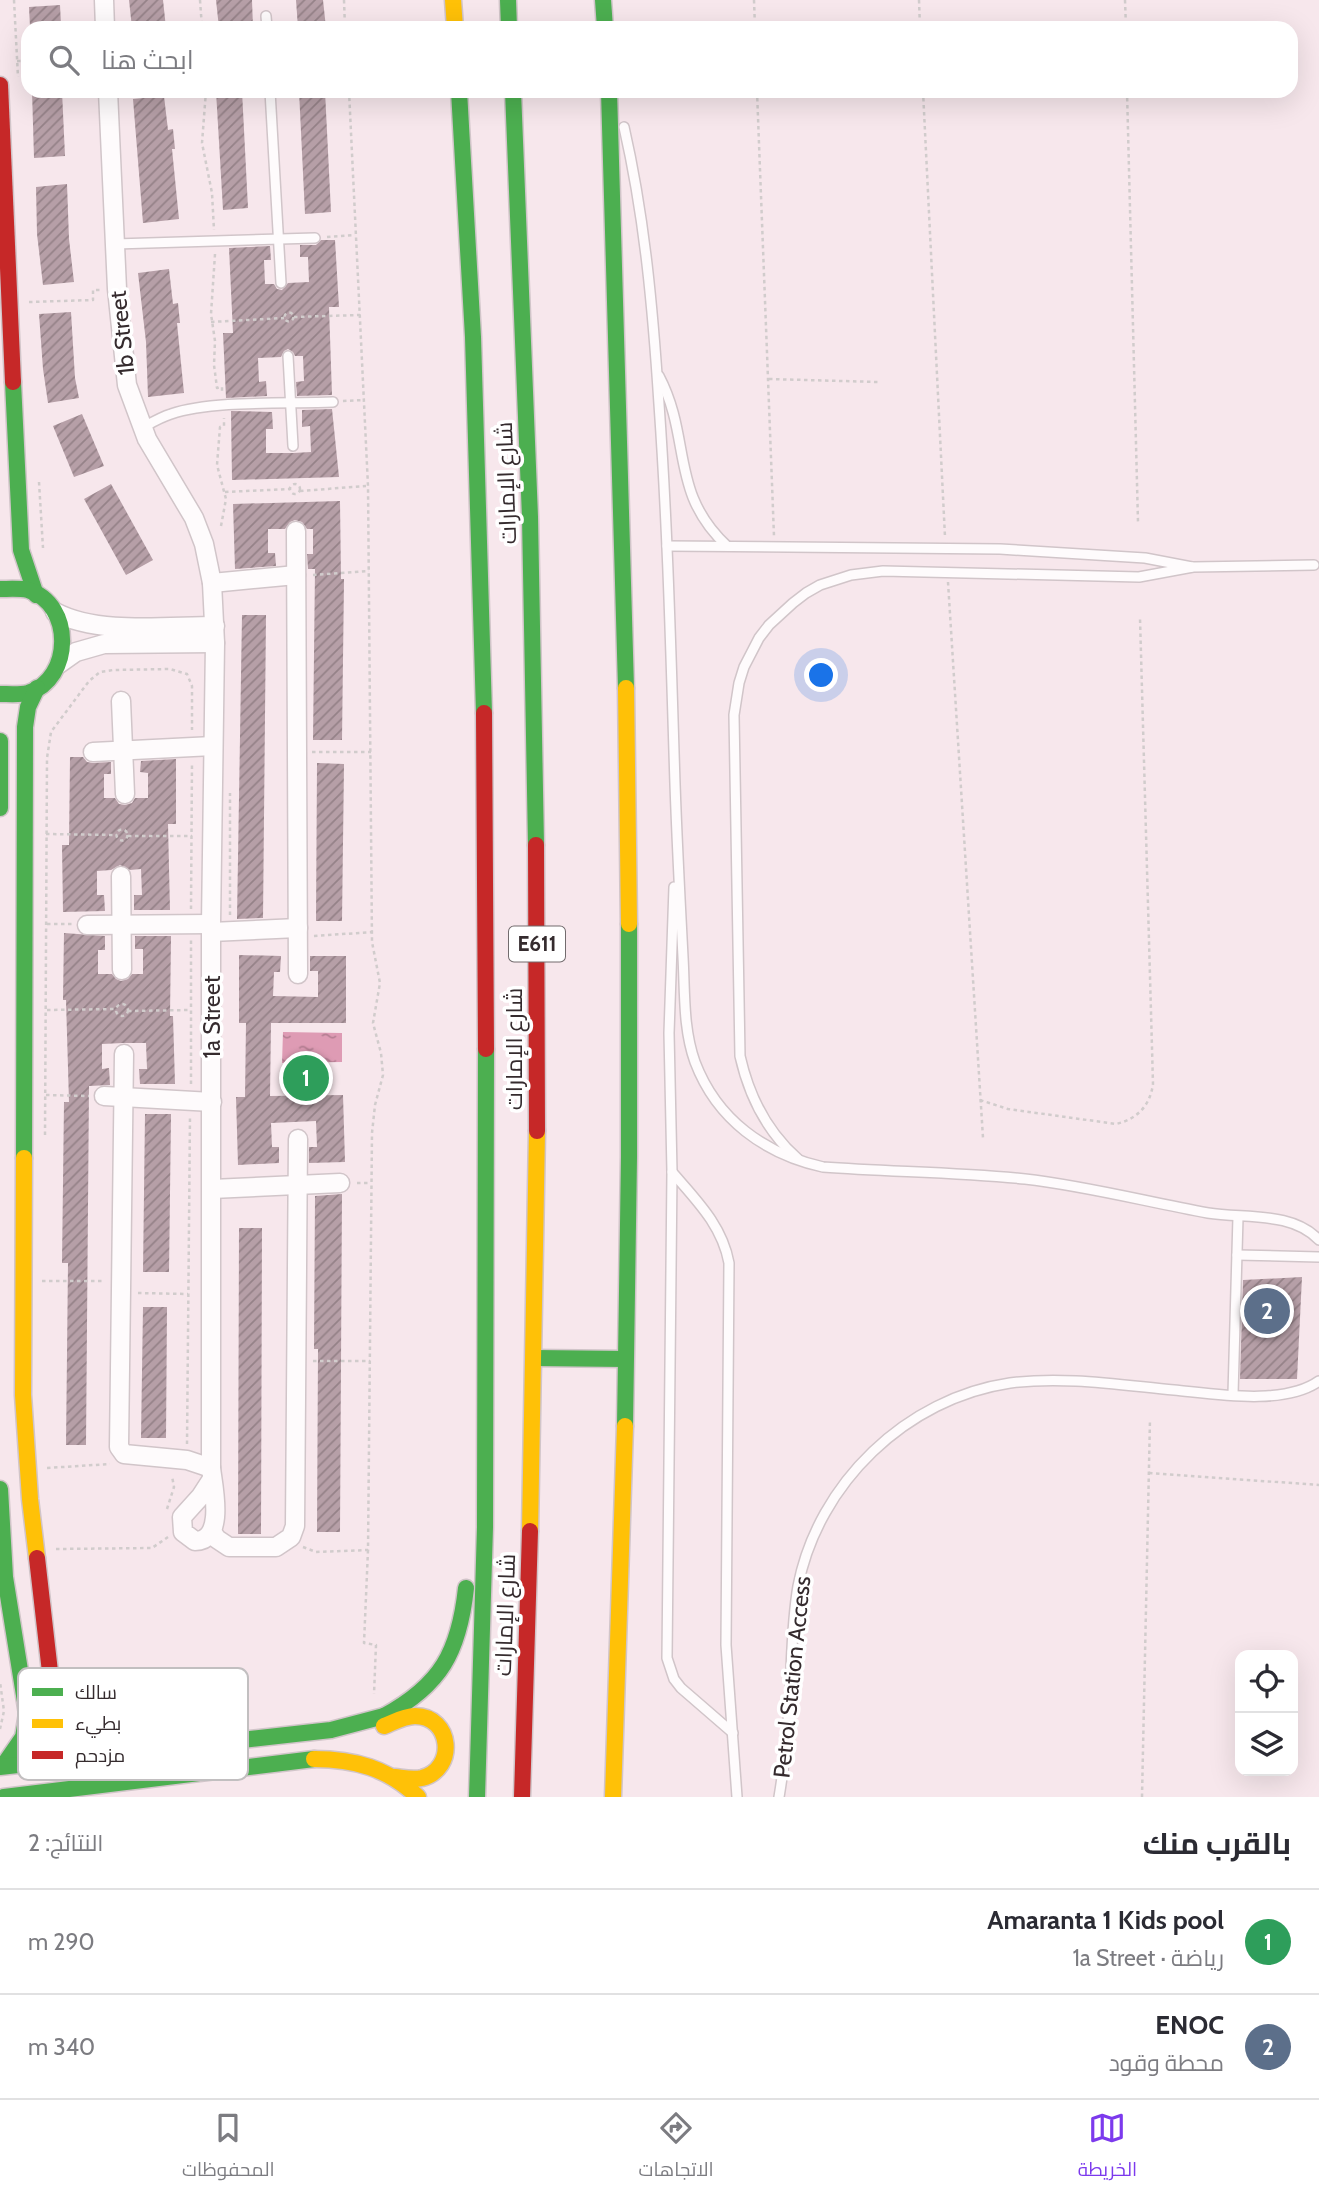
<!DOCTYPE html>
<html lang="ar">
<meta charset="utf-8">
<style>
:root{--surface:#fff;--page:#f7f7f7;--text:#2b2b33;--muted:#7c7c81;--line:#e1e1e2;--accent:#7c3aed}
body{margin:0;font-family:Cabin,Cairo,sans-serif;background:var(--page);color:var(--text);direction:rtl}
.controls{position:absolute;right:21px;bottom:21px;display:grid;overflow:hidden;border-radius:14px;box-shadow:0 7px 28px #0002}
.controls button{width:63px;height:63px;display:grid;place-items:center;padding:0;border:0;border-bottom:2px solid var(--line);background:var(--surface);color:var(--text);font:35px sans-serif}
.you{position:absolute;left:822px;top:676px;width:24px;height:24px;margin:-18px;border:5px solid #fff;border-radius:50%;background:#1a73e8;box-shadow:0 0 0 10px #1a73e833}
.badge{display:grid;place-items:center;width:46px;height:46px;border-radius:50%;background:var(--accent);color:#fff;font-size:23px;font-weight:700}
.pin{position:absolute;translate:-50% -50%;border:4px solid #fff;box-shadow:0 2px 7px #0006}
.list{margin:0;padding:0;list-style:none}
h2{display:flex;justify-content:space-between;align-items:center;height:91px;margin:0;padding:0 28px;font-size:30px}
h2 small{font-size:23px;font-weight:400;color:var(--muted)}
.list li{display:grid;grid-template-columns:46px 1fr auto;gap:21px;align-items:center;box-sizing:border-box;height:105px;padding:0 28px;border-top:2px solid var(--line)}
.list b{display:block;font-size:26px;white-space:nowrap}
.list p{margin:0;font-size:23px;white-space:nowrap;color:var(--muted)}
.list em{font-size:23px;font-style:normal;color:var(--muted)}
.icon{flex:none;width:38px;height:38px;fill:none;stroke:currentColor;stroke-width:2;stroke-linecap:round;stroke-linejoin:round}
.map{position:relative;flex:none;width:1319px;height:1797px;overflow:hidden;direction:ltr}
.search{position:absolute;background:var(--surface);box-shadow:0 7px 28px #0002;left:21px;right:21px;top:21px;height:77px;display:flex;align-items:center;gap:18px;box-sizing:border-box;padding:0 24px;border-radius:21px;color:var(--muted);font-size:26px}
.sheet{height:301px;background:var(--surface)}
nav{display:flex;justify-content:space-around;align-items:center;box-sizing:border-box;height:98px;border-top:2px solid var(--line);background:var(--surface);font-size:19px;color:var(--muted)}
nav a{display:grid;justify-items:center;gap:4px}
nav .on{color:var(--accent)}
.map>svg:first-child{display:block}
</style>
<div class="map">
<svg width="1319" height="1797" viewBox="0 0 1319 1797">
<defs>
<pattern id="water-ripples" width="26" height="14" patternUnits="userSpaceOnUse" patternTransform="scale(1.75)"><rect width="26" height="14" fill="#de9bb4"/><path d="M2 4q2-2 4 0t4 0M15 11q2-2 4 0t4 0" fill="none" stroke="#b57f93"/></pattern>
<pattern id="building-hatch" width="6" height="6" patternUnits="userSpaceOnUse" patternTransform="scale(1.75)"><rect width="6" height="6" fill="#b69fa7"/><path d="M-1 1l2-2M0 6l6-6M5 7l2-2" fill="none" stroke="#958288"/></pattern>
</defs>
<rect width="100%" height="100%" fill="#f7e7ec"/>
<!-- water -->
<g fill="url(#water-ripples)">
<polygon points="283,1032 342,1033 342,1062 282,1063"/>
<polygon points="290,1067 322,1067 323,1088 290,1089"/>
</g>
<!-- building -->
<g fill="url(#building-hatch)">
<polygon points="129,0 163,0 166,28 132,28"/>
<polygon points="216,0 252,0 253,28 219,28"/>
<polygon points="296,0 323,0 326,28 298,28"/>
<polygon points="60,5 61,25 30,27 29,7"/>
<polygon points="32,91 62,91 65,156 34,158"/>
<polygon points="216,91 242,91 248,208 223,210"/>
<polygon points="299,91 325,91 331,212 305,214"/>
<polygon points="164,96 168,130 173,129 175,149 172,149 179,219 143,223 133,99"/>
<polygon points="67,184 69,239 74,282 43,285 37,234 36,187"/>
<polygon points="321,240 335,240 339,307 329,307 332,395 297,396 296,382 304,381 303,356 295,356 293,352 288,349 284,351 281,357 258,358 259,382 266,381 267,396 226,398 223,333 233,333 229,248 270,246 271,260 264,260 265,284 274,284 277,289 282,290 288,283 309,282 308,257 300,257 300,245 316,245"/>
<polygon points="169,269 173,304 178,303 180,323 177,323 184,393 148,397 146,342 138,273"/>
<polygon points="71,312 75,378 79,398 48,403 43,369 39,314"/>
<polygon points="332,409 339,477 232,480 231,411 272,412 273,429 266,429 266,453 293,453 311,452 310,426 302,427 302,410"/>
<polygon points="82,414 104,466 74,477 53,426"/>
<polygon points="111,484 153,560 126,575 84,499"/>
<polygon points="340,501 341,579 344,579 342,740 313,740 315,569 308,569 307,554 313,554 313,529 307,529 302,522 295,520 290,522 285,529 268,529 268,553 275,553 276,566 235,569 233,504"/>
<polygon points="242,615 266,615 263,918 237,919"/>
<polygon points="70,757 83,757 87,762 93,763 111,762 111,774 104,774 104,798 115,798 119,804 125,805 132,803 135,798 148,798 148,773 140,772 141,761 176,759 176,824 168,824 170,910 134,910 134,895 142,895 141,869 130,870 120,865 111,870 97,871 97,895 104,895 105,911 63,912 62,845 69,845"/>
<polygon points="317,763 344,764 342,921 316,921"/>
<polygon points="64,933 105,936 105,950 98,950 98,974 112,974 116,979 121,981 128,979 132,974 143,974 143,949 135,949 135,936 171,936 170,1016 173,1016 175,1084 140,1084 139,1069 147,1069 146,1043 123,1043 102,1044 102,1069 109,1068 110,1085 89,1086 86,1445 66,1445 68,1263 62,1263 64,1102 69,1102 66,1000 63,1000"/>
<polygon points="239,955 281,956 280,972 274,972 273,996 318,997 318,971 310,971 310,956 346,956 346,1023 271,1023 270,1096 343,1095 345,1162 309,1163 309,1147 317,1147 316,1121 271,1123 272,1147 279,1147 279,1163 238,1165 236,1097 245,1097 246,1023 239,1023"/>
<polygon points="145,1114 171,1114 169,1272 143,1272"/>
<polygon points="342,1194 340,1532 317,1532 318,1349 314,1349 315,1196"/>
<polygon points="239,1228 262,1228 261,1534 238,1534"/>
<polygon points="1302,1277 1297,1379 1240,1379 1243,1280"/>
<polygon points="143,1307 167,1307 166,1438 141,1438"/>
</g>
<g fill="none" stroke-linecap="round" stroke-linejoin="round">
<!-- lane casing -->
<g stroke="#d1c5c9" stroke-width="12">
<g id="lane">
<polyline points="266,16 267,28"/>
<polyline points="270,91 281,283"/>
<path d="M624 127C645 219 653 311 659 404 668 531 671 658 675 784 677 842 680 900 683 957 685 992 683 1029 695 1062 717 1120 765 1154 823 1167 890 1172 958 1172 1025 1179 1087 1186 1147 1202 1208 1213 1245 1219 1292 1211 1319 1240"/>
<polyline points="115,244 315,238"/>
<polyline points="288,356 293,446"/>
<path d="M659 376C692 439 669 492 727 546"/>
<path d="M142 428C151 423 161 417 171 414 213 400 287 404 333 402"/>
<polyline points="667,546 1000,549 1145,558 1192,567"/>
<polyline points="674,887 669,1033 672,1172 667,1658 674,1679 681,1688 733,1733"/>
<path d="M798 1159C766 1131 749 1096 740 1056L734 715 739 683 744 667 759 638 769 625 793 603 806 593 820 585 851 575 883 571 1139 577 1193 567 1314 565"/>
<path d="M672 1172C696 1200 722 1225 729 1263L726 1645 737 1797"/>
<polyline points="1237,1255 1319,1257"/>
<polyline points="1233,1394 1238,1217"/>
<path d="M779 1797C784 1767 787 1738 789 1708 792 1667 791 1626 798 1586 818 1483 907 1398 1010 1383 1064 1376 1120 1385 1174 1390 1215 1394 1284 1406 1319 1381"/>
</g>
</g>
<!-- street casing -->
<g stroke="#d1c5c9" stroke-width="21">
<g id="street">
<polyline points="104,0 105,28"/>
<path d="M108 91 117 289 127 385 147 439 194 518 204 544 212 583 215 643 211 924V1468C213 1486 226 1541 195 1541L183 1532 182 1517 201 1496 212 1479"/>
<polyline points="296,531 298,974"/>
<polyline points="212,583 296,575"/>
<path d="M55 612C98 635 166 626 215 626"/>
<polyline points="59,664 76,652 104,644 215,643"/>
<polyline points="121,701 125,794"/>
<polyline points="93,752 213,746"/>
<polyline points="121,876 122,970"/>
<polyline points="87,925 211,924"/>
<polyline points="211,932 298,928"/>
<polyline points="124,1054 119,1447 124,1454 187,1460 211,1468"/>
<polyline points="104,1096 212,1102"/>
<polyline points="212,1189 340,1183"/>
<polyline points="212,1532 217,1539 229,1547 276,1547 291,1537 295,1526 298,1139"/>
</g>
</g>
<!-- fast casing -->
<g stroke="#d1c5c9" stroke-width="19">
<g id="fast">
<polyline points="508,0 509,28"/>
<polyline points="603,0 605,28"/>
<polyline points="459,91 473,337 484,713"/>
<polyline points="513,91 530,517 536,845"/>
<polyline points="609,91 626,688"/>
<polyline points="13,382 21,550 36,595"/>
<path d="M0 589C8 589 20 588 28 590 74 604 73 679 28 693 20 695 8 694 0 694"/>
<polyline points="0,741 0,808"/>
<polyline points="24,1158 25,727 28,707 37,688"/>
<polyline points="534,1358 625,1359"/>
<polyline points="625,1426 629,1157 629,924"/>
<polyline points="0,1489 5,1577 27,1714 23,1737 3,1766"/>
<path d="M384 1716C441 1685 459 1652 466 1588"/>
<polyline points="0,1767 331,1730 384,1716"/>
<polyline points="4,1797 314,1759"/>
<polyline points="477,1797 485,1527 486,1049"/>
</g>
</g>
<!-- slow casing -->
<g stroke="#d1c5c9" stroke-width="19">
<g id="slow">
<polyline points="453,0 455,28"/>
<polyline points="626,688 629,924"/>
<polyline points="24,1158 23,1395 30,1499 37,1558"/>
<polyline points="530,1531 537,1131"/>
<path d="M384 1726C394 1722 404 1716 415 1716 452 1716 457 1769 422 1778 413 1780 404 1778 395 1777"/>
<path d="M314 1759C354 1759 388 1768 418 1797"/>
<polyline points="613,1797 625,1426"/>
</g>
</g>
<!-- jam casing -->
<g stroke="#d1c5c9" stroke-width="19">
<g id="jam">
<polyline points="0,85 13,382"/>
<polyline points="484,713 486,1049"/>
<polyline points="536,845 537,1131"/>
<path d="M37 1558 54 1707C63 1730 75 1745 98 1755"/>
<polyline points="522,1797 530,1531"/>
</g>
</g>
<!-- path -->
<g stroke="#d1cccc" stroke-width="2.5" stroke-dasharray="3.5 3.5" stroke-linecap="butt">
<polyline points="14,0 18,77"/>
<polyline points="200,0 202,28"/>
<polyline points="344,0 345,28"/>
<polyline points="754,0 755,28"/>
<polyline points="919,0 920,28"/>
<polyline points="1125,0 1126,28"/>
<polyline points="17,61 28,61"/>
<polyline points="206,91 202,143 212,193 214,230"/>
<polyline points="757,91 774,536"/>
<polyline points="923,91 945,537"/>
<polyline points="1127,91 1138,522"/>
<polyline points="327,237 355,235"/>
<polyline points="215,254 211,314 215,341 214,365 217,388 222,387 222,394"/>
<polyline points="29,302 93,300 93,290 100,290"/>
<circle cx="289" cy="317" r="4.5"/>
<polyline points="294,317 360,315"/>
<polyline points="211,322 284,318"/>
<polyline points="769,379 878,382"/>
<polyline points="343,401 364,400"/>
<polyline points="39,482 43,548"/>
<circle cx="295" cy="489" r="5"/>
<polyline points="300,491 366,486"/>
<polyline points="225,492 290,489"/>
<polyline points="221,526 226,499 217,465 220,427 224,426 224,418"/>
<polyline points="313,575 369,571"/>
<polyline points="948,582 983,1138"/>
<polyline points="312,752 371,752"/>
<circle cx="122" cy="835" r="5.5"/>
<polyline points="46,834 117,835"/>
<polyline points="128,836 192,836"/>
<polyline points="191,909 192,762"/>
<polyline points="230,915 230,793"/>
<polyline points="47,924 72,924"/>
<polyline points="314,936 373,932"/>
<circle cx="122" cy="1010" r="6"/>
<polyline points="47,1010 116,1009"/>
<polyline points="128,1011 191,1010"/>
<polyline points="191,1084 191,940"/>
<polyline points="46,1095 89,1096"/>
<path d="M980 1100 1008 1109 1116 1124C1137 1119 1150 1106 1153 1084L1140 618"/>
<polyline points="45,1135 47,758 51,732 89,681 100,672 113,670 170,669 187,674 192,686 192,730"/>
<polyline points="357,1183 371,1183"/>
<polyline points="42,1281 105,1281"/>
<polyline points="138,1293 188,1294"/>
<polyline points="313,1361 370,1361"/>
<polyline points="187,1444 190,1115"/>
<polyline points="47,1468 110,1464"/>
<polyline points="1149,1473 1319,1485"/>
<polyline points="167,1509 174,1487 172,1476"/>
<polyline points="303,1547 316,1552 368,1550 372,1133 375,1105 383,1075 381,1053 373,1023 380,983 372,942 368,486 349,91"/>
<polyline points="56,1549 152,1548 168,1537"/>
<polyline points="368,1550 364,1643 376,1645 374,1694"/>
<path d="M72 1681C76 1710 88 1717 107 1735"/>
<polyline points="0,1729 4,1711 0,1682"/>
<polyline points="1142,1797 1150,1419"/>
</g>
<!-- lane -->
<use href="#lane" stroke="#fefbfc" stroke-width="9"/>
<!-- street -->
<use href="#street" stroke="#fefbfc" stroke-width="18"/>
<!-- fast -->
<use href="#fast" stroke="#4caf50" stroke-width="16"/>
<!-- slow -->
<use href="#slow" stroke="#ffc107" stroke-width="16"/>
<!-- jam -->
<use href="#jam" stroke="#c62828" stroke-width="16"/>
</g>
<g text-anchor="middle" stroke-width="7" stroke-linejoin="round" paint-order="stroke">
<!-- shield labels -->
<rect fill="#fff" stroke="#726b6d" stroke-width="2" x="509" y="926.5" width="56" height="35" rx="5"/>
<g font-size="21" font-weight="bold" fill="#352b2e">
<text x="537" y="951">E611</text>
</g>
<!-- street labels -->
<g font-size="23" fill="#352b2e" stroke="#fff">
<text transform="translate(122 333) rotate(-96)" y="8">1b Street</text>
<text transform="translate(506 483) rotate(-92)" y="8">شارع الإمارات</text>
<text transform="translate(212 1017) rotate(-90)" y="8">1a Street</text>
<text transform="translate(514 1049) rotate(-90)" y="8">شارع الإمارات</text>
<text transform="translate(505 1615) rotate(-88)" y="8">شارع الإمارات</text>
<text transform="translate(792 1677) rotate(-84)" y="8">Petrol Station Access</text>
</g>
</g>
<!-- legend -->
<rect x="18" y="1668" width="230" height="112" rx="10" fill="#fff" stroke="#c2bfc0" stroke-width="2"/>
<rect x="32" y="1688" width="31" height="8" fill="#4caf50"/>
<rect x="32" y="1719" width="31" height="9" fill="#ffc107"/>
<rect x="32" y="1751" width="31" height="8" fill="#c62828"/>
<g font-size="19" fill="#352b2e">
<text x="75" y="1699">سالك</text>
<text x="75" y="1730">بطيء</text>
<text x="75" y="1762">مزدحم</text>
</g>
</svg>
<div class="controls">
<button><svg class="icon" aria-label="locate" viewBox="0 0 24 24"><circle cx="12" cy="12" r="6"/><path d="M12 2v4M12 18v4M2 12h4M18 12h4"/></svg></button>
<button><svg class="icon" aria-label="layers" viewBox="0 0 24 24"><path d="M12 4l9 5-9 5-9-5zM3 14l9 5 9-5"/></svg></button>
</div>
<div class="you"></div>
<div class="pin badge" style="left:306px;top:1078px;background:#2e9e5b">1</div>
<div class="pin badge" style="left:1267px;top:1311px;background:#5c6f8a">2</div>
<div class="search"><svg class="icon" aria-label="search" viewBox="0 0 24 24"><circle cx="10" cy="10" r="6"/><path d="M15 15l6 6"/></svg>ابحث هنا</div>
</div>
<section class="sheet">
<h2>بالقرب منك<small>النتائج: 2</small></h2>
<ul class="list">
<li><span class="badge" style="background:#2e9e5b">1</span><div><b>Amaranta 1 Kids pool</b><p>رياضة · 1a Street</p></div><em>290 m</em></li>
<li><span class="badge" style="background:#5c6f8a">2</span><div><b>ENOC</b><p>محطة وقود</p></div><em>340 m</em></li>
</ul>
</section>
<nav>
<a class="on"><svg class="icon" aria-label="map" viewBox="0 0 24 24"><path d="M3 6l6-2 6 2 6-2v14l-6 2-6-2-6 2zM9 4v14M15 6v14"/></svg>الخريطة</a>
<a><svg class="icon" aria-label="directions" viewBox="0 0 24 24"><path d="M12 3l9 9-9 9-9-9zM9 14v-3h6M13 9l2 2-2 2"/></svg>الاتجاهات</a>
<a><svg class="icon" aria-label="saved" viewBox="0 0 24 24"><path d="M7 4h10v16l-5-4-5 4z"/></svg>المحفوظات</a>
</nav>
